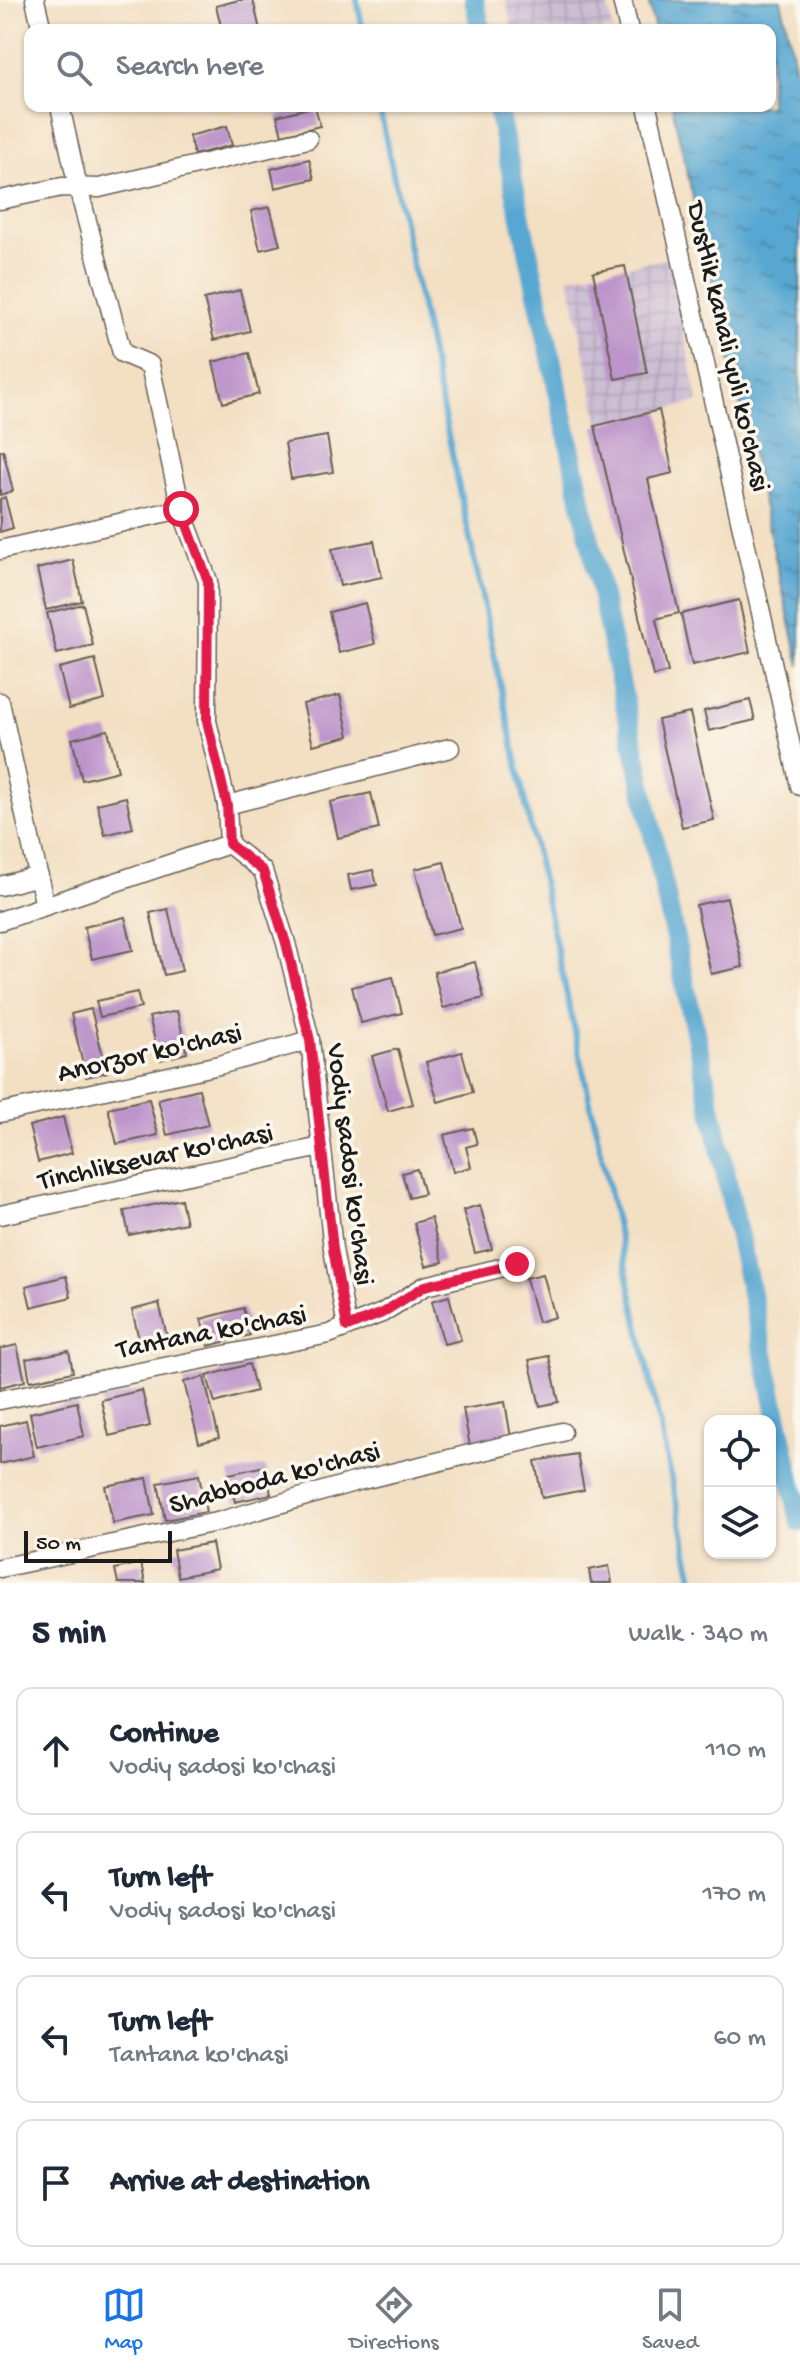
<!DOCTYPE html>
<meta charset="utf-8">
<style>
:root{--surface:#fff;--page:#f2f2f3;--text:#1f2937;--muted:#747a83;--line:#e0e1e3;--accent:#1a73e8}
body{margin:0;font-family:"Gochi Hand",sans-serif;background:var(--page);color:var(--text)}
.controls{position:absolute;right:24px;bottom:24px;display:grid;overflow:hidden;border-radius:16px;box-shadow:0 2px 6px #0004}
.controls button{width:72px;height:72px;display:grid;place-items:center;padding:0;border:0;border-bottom:2px solid var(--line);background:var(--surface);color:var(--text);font:40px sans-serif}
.scale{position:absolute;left:24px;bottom:20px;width:148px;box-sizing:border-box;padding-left:8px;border:4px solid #1c1c1c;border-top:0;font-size:22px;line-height:28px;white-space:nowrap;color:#1c1c1c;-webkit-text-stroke:6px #fbf7ec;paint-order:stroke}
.stop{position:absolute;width:24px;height:24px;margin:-18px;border:6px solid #e11d48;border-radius:50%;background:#fff}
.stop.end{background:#e11d48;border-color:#fff;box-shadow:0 2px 8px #0008}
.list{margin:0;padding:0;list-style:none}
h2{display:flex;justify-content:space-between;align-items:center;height:104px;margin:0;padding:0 32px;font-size:34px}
h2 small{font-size:26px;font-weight:400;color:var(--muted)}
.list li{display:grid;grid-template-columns:52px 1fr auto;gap:24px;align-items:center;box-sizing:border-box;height:128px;margin:0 16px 16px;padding:0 16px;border:2px solid var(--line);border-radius:16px}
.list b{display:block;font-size:30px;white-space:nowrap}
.list p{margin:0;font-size:26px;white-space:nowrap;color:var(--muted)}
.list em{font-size:26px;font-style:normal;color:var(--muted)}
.icon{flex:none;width:44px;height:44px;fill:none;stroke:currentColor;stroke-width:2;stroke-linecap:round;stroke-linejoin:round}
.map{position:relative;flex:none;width:800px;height:1583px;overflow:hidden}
.search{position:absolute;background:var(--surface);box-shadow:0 2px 6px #0004;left:24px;right:24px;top:24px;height:88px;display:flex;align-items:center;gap:20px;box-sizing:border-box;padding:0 28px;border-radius:16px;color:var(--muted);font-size:30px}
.sheet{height:680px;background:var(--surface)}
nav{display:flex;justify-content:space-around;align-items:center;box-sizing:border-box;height:112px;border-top:2px solid var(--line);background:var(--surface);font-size:22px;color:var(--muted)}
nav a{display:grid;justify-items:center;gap:4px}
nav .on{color:var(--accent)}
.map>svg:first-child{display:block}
</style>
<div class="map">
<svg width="800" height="1583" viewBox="0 0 800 1583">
<defs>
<pattern id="industrial-grid" width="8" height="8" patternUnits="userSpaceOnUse" patternTransform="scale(2)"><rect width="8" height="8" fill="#ccbed4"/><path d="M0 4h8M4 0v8" fill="none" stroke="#afa3b5"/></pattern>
<pattern id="water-ripples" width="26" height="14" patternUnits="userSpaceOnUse" patternTransform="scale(2)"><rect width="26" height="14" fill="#58a7d2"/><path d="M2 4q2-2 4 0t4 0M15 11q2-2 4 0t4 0" fill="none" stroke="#4887aa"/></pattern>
</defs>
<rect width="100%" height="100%" fill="#fbf7ec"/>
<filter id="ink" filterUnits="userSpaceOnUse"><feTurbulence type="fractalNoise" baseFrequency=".0125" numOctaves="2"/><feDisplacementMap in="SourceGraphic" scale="16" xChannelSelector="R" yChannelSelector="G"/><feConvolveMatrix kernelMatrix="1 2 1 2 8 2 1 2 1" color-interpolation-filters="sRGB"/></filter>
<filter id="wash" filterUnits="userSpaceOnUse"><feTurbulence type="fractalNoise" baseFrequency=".006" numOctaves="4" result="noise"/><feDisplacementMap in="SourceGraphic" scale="32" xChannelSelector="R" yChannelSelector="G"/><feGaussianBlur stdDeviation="1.8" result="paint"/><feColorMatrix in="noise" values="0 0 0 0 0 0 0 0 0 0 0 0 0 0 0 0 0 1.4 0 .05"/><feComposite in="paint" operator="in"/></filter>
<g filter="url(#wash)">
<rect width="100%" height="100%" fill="#f3dfc2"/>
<!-- industrial -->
<g fill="url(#industrial-grid)">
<polygon points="506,0 606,0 613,30 512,30"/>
<polygon points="669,258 698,402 599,424 569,277"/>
</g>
<!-- water -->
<polygon fill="url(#water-ripples)" stroke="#3a6277" stroke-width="2" points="648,0 781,0 800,87 800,666 672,106 770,106 770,30 655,30"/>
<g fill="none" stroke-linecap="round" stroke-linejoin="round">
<!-- stream -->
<g stroke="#58a7d2" stroke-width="6">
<polyline points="357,0 363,30"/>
<polyline points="379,106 526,806 694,1583"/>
</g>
<!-- canal -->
<g stroke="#58a7d2" stroke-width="20">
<polyline points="474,0 481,30"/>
<polyline points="497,106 800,1522"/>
</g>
</g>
<g id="blocks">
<!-- building -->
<g fill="#bd95cb">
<polygon points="239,0 253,0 260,30 222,30 216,6"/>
<polygon points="315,106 320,126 282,135 277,116"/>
<polygon points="227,126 232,145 194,155 189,136"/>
<polygon points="309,159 314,179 275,188 271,169"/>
<polygon points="270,207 280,245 260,250 251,211"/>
<polygon points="625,266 647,373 615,379 593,272"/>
<polygon points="240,290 250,331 214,340 204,299"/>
<polygon points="249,353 259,394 223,403 213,362"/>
<polygon points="659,410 673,473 648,479 679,613 656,619 668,672 653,676 595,426"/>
<polygon points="327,436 333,472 291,479 285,443"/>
<polygon points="3,450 13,491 0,495 0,451"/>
<polygon points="5,497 13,528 0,532 0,499"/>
<polygon points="374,541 382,577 340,586 332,549"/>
<polygon points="73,560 82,601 46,610 37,569"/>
<polygon points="739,600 750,652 692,665 681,614"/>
<polygon points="365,603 375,644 339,653 329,612"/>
<polygon points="83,604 93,645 57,654 47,613"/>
<polygon points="95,659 105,700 69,709 59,668"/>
<polygon points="340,695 349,736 313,745 303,704"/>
<polygon points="750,700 755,720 709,731 704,711"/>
<polygon points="690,713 714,820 682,827 658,720"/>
<polygon points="108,730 118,771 82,780 72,739"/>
<polygon points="371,793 379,829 338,838 330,802"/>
<polygon points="126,797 133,828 105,835 97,804"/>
<polygon points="444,862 461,928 432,935 415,869"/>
<polygon points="373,870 377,885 351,890 348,875"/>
<polygon points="727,898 743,967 711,974 696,905"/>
<polygon points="168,909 182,971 164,975 150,913"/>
<polygon points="125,917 133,950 92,959 84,927"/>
<polygon points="475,962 484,998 443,1008 434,972"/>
<polygon points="393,977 402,1013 361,1023 352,987"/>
<polygon points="137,992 141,1008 100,1017 96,1001"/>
<polygon points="91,1009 107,1072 86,1077 71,1014"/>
<polygon points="177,1011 187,1053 160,1060 149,1017"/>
<polygon points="398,1049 413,1104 388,1111 372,1056"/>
<polygon points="462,1052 473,1092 438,1102 426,1062"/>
<polygon points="199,1089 208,1125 167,1135 158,1099"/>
<polygon points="149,1099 158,1135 117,1144 108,1108"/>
<polygon points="63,1117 72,1153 38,1162 29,1126"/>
<polygon points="473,1128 477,1144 466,1147 471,1167 453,1172 444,1135"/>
<polygon points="417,1169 424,1194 409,1198 402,1173"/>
<polygon points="181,1199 186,1223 129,1235 124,1211"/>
<polygon points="480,1205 492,1249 475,1253 463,1210"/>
<polygon points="431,1218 443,1262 426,1266 414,1223"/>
<polygon points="543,1274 555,1317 538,1322 526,1278"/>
<polygon points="66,1276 71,1297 31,1307 26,1286"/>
<polygon points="449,1296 461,1340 444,1344 432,1301"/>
<polygon points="159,1303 169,1345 142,1352 132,1310"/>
<polygon points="243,1308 250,1335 208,1346 201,1319"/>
<polygon points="17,1345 25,1381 0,1387 0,1349"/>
<polygon points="69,1351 73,1372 30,1381 26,1359"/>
<polygon points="549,1356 559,1402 540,1406 529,1360"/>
<polygon points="249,1364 256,1391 215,1403 207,1376"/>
<polygon points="204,1377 219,1438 199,1443 184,1382"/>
<polygon points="142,1390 150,1426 109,1436 101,1400"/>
<polygon points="77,1402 84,1436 37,1447 30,1413"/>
<polygon points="505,1402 511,1438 470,1446 463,1409"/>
<polygon points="26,1420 34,1456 0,1464 0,1426"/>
<polygon points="577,1454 584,1490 542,1498 535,1461"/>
<polygon points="265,1466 271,1494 235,1502 229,1474"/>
<polygon points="199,1475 206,1512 165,1520 158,1483"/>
<polygon points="147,1478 154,1515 113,1523 105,1486"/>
<polygon points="212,1543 217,1569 178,1577 173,1550"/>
<polygon points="141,1563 145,1583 118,1583 115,1569"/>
<polygon points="609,1566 612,1583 591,1583 589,1570"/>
</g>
</g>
</g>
<g filter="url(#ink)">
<use href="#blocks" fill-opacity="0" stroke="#676056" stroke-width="2"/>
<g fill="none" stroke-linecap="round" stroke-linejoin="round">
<!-- minor casing -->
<g stroke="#676056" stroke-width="21">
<g id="minor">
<polyline points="35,0 42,30"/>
<polyline points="622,0 629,30"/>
<polyline points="60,106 78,187 122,353 150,365 181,509 208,581 207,721 227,805 229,844 263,871 286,943 310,1040 333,1249 347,1327"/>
<polyline points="647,106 800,786"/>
<polyline points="0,200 62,187 99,188 308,139"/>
<polyline points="0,550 181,509"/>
<polyline points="0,702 45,906"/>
<polyline points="227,805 450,748"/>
<polyline points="0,886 39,876"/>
<polyline points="0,921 229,844"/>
<polyline points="0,1113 219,1065 310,1040"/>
<polyline points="0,1215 321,1147"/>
<polyline points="0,1400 329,1334 382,1313 425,1286 517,1264"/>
<polyline points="0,1568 221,1521 354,1482 562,1432"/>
</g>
</g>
<!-- minor -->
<use href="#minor" stroke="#fff" stroke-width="18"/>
</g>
</g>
<g fill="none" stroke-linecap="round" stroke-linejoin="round" filter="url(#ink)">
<!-- route -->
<polyline stroke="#e11d48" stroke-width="10" points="181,509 208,581 207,721 227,805 229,844 263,871 286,943 310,1040 333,1249 347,1327 382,1313 425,1286 517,1264"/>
</g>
<g text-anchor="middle" stroke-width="7" stroke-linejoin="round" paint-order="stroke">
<!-- street labels -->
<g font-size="28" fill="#1c1c1c" stroke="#fbf7ec">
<text transform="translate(731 346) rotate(77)" y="10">Dustlik kanali yuli ko'chasi</text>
<text transform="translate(149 1050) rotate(-13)" y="10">Anorzor ko'chasi</text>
<text transform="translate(155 1154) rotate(-12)" y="10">Tinchliksevar ko'chasi</text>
<text transform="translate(353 1164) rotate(83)" y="10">Vodiy sadosi ko'chasi</text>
<text transform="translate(211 1329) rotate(-11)" y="10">Tantana ko'chasi</text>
<text transform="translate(274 1475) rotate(-15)" y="10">Shabboda ko'chasi</text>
</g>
</g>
</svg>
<div class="controls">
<button><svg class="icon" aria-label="locate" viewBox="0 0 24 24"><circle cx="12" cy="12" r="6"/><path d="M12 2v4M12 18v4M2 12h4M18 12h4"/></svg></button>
<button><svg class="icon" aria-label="layers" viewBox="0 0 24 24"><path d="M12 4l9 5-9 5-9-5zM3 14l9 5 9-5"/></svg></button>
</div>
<div class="scale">50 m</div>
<div class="stop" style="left:181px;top:509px"></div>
<div class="stop end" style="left:517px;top:1264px"></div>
<div class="search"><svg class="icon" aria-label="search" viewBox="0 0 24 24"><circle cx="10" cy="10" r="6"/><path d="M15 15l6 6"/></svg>Search here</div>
</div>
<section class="sheet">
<h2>5 min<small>Walk · 340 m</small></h2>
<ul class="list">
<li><svg class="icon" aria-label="ahead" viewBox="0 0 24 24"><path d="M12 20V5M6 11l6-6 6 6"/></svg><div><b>Continue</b><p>Vodiy sadosi ko'chasi</p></div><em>110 m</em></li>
<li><svg class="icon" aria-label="left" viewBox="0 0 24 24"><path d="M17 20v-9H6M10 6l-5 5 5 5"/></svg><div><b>Turn left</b><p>Vodiy sadosi ko'chasi</p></div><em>170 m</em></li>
<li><svg class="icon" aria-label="left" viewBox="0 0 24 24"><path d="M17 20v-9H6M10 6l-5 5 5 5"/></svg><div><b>Turn left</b><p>Tantana ko'chasi</p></div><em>60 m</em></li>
<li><svg class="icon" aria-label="arrive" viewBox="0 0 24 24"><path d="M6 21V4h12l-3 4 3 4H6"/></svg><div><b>Arrive at destination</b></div></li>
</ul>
</section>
<nav>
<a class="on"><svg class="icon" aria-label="map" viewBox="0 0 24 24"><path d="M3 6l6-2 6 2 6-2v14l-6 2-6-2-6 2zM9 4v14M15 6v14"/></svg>Map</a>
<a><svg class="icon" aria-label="directions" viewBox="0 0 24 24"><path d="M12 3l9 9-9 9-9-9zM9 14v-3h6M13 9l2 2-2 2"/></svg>Directions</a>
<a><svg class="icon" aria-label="saved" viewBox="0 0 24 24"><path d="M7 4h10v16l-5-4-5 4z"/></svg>Saved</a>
</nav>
